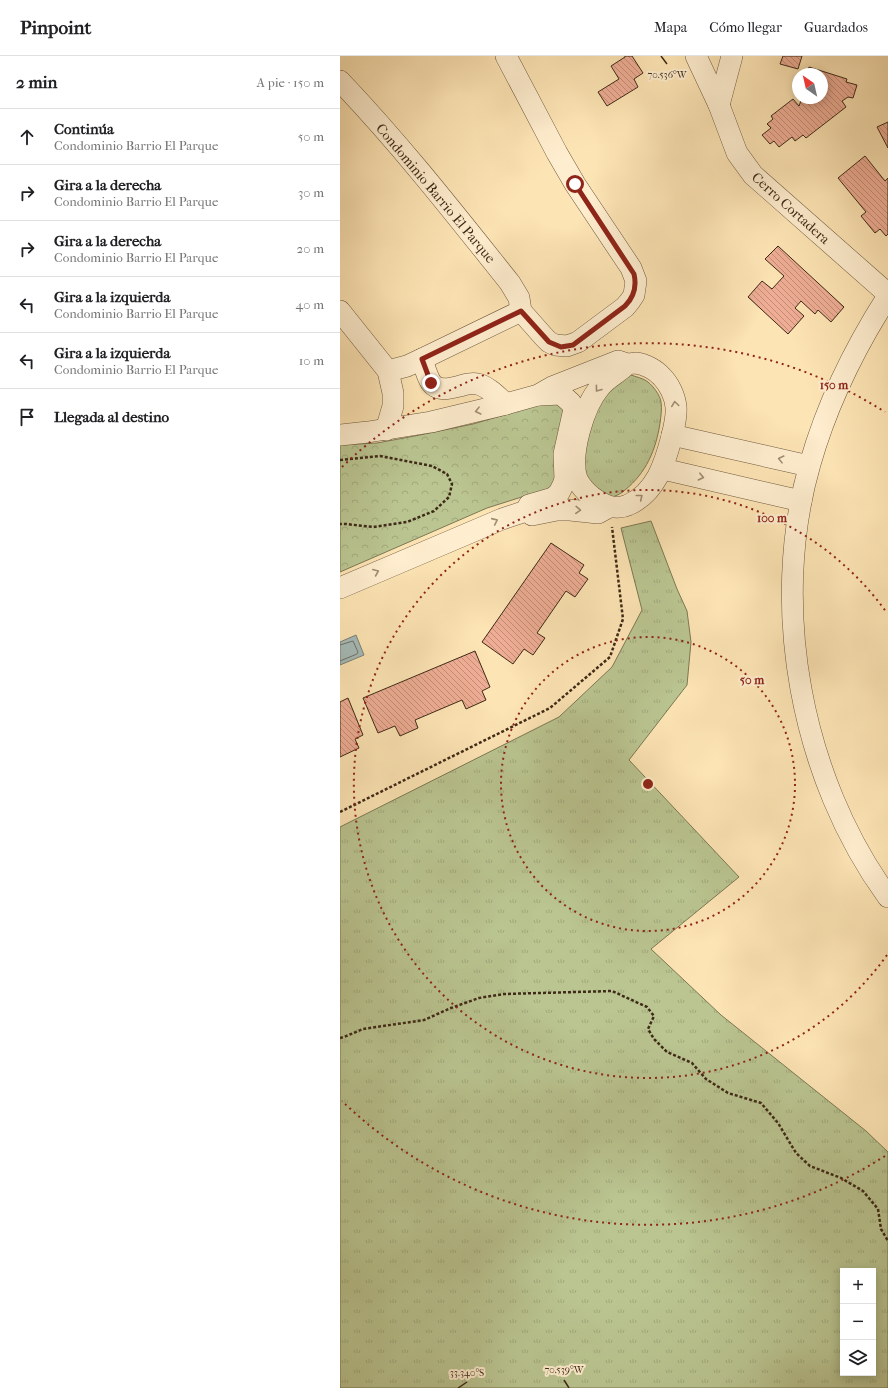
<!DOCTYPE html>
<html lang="es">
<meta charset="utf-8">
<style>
:root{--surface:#fff;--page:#f2f2f2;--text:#202124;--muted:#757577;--line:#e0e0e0}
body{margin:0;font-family:"IM FELL French Canon",serif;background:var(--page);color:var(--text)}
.controls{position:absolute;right:12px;bottom:12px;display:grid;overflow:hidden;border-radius:0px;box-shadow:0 2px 10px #0003}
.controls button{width:36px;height:36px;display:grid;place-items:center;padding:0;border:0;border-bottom:1px solid var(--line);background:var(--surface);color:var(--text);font:20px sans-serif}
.compass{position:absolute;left:452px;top:12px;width:36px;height:36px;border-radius:50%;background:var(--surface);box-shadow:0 2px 10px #0003;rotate:326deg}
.stop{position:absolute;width:12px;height:12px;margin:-9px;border:3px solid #8f2418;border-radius:50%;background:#fff}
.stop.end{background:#8f2418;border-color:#fff;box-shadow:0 1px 4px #0008}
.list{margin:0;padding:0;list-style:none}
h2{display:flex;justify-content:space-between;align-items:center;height:52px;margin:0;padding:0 16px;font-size:17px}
h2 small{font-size:13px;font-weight:400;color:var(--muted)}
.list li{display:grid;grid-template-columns:26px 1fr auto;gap:12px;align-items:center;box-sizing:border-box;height:56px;padding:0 16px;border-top:1px solid var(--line)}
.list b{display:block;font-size:15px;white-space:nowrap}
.list p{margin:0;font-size:13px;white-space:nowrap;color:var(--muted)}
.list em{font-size:13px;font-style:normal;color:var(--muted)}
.icon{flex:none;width:22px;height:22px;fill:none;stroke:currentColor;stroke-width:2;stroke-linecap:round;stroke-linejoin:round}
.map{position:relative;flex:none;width:548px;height:1332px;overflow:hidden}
header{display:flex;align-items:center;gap:24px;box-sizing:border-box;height:56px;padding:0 20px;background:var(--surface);border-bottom:1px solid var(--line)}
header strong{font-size:19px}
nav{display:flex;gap:22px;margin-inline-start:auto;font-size:14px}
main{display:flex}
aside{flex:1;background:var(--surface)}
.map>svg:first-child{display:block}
</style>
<header>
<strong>Pinpoint</strong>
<nav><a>Mapa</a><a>Cómo llegar</a><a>Guardados</a></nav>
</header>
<main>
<aside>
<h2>2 min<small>A pie · 150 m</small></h2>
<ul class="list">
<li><svg class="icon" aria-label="ahead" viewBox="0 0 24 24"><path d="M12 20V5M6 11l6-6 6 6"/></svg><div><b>Continúa</b><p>Condominio Barrio El Parque</p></div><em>50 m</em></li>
<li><svg class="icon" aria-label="right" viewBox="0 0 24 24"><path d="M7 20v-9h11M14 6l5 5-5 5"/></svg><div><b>Gira a la derecha</b><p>Condominio Barrio El Parque</p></div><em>30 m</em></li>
<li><svg class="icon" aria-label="right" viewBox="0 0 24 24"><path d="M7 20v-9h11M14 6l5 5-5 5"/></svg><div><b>Gira a la derecha</b><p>Condominio Barrio El Parque</p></div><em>20 m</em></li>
<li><svg class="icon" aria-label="left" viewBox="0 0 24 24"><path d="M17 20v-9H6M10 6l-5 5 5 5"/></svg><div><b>Gira a la izquierda</b><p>Condominio Barrio El Parque</p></div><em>40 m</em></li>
<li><svg class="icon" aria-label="left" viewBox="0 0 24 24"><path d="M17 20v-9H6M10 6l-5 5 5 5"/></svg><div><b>Gira a la izquierda</b><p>Condominio Barrio El Parque</p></div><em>10 m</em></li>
<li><svg class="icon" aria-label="arrive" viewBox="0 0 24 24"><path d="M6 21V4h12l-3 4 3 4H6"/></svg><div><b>Llegada al destino</b></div></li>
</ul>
</aside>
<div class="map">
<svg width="548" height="1332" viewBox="0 0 548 1332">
<defs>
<pattern id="grass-tufts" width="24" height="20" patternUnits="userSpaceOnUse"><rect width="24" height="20" fill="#bac591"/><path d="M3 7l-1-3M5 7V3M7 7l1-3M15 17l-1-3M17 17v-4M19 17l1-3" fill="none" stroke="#a1a97c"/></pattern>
<pattern id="park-crowns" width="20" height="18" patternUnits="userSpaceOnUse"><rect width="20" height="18" fill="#bac591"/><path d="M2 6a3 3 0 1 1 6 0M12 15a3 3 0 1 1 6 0" fill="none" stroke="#a1a97c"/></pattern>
<pattern id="building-back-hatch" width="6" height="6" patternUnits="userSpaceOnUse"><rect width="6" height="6" fill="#eead94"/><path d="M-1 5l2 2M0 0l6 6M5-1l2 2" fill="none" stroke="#c28d78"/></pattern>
</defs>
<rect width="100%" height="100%" fill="#fde4b4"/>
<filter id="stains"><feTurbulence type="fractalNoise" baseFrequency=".005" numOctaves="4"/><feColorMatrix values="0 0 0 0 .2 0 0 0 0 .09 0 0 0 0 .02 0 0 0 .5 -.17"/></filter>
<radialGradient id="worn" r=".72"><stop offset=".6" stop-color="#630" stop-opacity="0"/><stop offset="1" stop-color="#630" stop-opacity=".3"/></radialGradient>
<!-- grass -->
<g fill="url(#grass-tufts)" stroke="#7c7854" fill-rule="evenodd">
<path d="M291 319C296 321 303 322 308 326 313 330 320 339 321 346 322 353 321 360 320 367 316 394 306 417 285 434 280 439 270 443 263 441 255 438 247 421 242 414L252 356 262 334Z"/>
<path d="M311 465 337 533 347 555 351 586 347 629 289 704 399 821 311 893 381 959 526 1075 548 1096V1332H0V771L219 661 272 611 302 554 281 472ZM503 1215H533V1317H503Z"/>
</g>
<!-- park -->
<polygon fill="url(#park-crowns)" stroke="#7c7854" points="219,343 224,346 216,425 208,435 188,439 147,452 0,516 0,389 37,387 80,379 133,368"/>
<!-- water -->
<polygon fill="#a5bbb9" stroke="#7c8178" points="16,579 24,599 0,609 0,586"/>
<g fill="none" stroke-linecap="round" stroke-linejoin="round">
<!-- shore -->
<polyline stroke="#727268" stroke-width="1" points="0,589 13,585 18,596 17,598 0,605"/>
</g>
<!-- building -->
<g fill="url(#building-back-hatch)" stroke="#3e2a17">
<polygon points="285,0 292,0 303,17 294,23 298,31 267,50 258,36 279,23 271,10 285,1"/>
<polygon points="443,0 462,0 458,13 440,8"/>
<polygon points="469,11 507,23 506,26 517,29 513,42 508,41 502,45 506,51 466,82 463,79 455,85 452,81 439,91 434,85 430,88 422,79 431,72 427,68 433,63 431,60 453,43 459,50 462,42 482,42 482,18 466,18"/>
<polygon points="548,66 548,92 537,71"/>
<polygon points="525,100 545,125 548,122 548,178 546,180 540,173 535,177 521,160 526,156 498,122"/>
<polygon points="438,190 504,251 491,266 478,254 475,258 461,245 455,252 464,260 448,278 408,241 422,225 432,233 444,220 425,203"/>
<polygon points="211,487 244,509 239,517 248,523 235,541 226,535 197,577 205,582 193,599 184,593 173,608 142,586"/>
<polygon points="135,595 150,631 142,635 146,644 126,653 122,644 75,664 78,672 60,680 55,670 38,677 23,642"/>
<polygon points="8,642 23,679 15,683 19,692 0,701 0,646"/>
</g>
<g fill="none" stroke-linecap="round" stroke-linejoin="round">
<!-- minor casing -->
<g stroke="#6e583e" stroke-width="22">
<g id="minor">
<polyline points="356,0 379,49 397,97 413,119 548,238"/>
<path d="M0 25C61 89 115 158 170 227L179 242 181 255 204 281 209 286 215 289 227 290 238 286 285 251 290 245 294 239 296 225 291 212 235 128 217 97 166 0"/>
<polyline points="379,49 392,0"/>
<path d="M548 240C514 293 487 348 470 408 429 550 461 722 548 841"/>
<polyline points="0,255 48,315 53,337 53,350 46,374"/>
<path d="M82 303C90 328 91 338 120 330 126 328 132 327 138 328 149 331 158 341 166 348"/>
<polyline points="48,315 67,310 82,303 181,255"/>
<path d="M0 379 28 376 91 366 166 348 198 339 212 331 278 305C281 306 284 307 287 308 290 308 293 307 296 307 305 308 316 314 322 321 329 328 335 340 336 351 337 360 334 371 332 380 325 407 316 437 288 449 275 455 263 449 252 441 247 437 240 429 237 423 229 398 244 350 260 331 268 321 279 317 287 308"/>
<polyline points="332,379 469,410"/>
<polyline points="323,413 461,445"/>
<polyline points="192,459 217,454 230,454 258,457 269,451"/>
<polyline points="0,532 162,463 186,455 189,449 213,442 219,437 223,429 225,423 224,398 234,353 231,347 221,338 199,339"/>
</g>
</g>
<!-- path -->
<g stroke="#3e2a17" stroke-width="2.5" stroke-dasharray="3 2" stroke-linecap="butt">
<polyline points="0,404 40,400 92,410 107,418 112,428 109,441 94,455 67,466 33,471 6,468 0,468"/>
<polyline points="0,756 210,652 270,601 283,563 272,471"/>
<polyline points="0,982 4,981 23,973 84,964 111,952 139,942 164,938 272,935 307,951 314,960 308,973 314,983 327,996 352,1007 366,1023 388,1037 421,1047 438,1067 456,1097 470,1110 501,1122 523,1135 538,1153 541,1173 548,1185"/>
</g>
<!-- minor -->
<use href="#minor" stroke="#feedce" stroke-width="21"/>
</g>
<!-- one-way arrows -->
<defs><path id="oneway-chevron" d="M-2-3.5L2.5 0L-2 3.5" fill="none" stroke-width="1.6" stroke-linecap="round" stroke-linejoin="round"/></defs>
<g stroke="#9e8c72">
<use href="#oneway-chevron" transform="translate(258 333) rotate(127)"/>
<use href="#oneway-chevron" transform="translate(335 348) rotate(-98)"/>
<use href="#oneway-chevron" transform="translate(138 355) rotate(166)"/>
<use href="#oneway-chevron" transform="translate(441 403) rotate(-166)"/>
<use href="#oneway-chevron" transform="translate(361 421) rotate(13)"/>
<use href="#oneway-chevron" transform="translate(300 441) rotate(-39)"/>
<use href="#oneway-chevron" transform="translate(238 454) rotate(2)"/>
<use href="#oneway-chevron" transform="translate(155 465) rotate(-24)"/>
<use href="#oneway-chevron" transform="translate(36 516) rotate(-23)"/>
</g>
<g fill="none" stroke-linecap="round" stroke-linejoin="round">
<!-- route -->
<path stroke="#8f2418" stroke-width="5" d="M91 327 82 303 181 255 209 286 221 291 233 289 285 250C294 241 297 231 294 218L235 128"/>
</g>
<!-- ticks -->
<path fill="none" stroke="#3e2a17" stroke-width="1.5" d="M321 0 327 8M224 1324 229 1332M118 1332 127 1326"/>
<!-- distance rings -->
<g fill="none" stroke="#8f2418" stroke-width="2" stroke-dasharray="2 4">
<circle cx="308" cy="728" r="147"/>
<path d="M547 899A294 294 0 1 1 547 557"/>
<path d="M545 1100A441 441 0 0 1 2 1045M2 411A441 441 0 0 1 545 356"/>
</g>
<g text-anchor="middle" stroke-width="4" stroke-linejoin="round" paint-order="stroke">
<!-- street labels -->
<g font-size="14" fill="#3e2a17" stroke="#feedce">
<text transform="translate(96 137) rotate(50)" y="5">Condominio Barrio El Parque</text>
<text transform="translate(451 152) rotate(42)" y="5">Cerro Cortadera</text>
</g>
</g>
<g font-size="10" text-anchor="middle" fill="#3e2a17" stroke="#feedce" stroke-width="4" stroke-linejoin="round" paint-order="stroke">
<text x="327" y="22">70.536°W</text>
<text x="224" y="1317">70.539°W</text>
<text x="127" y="1320">33.340°S</text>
</g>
<circle cx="308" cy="728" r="6" fill="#8f2418" stroke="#feedce" stroke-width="2"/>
<g font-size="12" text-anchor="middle" font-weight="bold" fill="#8f2418" stroke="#feedce" stroke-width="4" stroke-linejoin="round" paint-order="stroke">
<text x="494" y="333">150 m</text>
<text x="432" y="466">100 m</text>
<text x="412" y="628">50 m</text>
</g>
<rect width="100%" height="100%" filter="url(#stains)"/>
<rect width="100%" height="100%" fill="url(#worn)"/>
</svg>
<div class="controls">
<button>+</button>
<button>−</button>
<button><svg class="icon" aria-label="layers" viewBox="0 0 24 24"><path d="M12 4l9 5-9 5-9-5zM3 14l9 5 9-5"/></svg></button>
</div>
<svg class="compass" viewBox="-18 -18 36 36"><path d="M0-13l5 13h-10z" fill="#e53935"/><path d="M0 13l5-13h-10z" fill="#757577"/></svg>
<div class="stop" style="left:235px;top:128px"></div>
<div class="stop end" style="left:91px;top:327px"></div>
</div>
</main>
